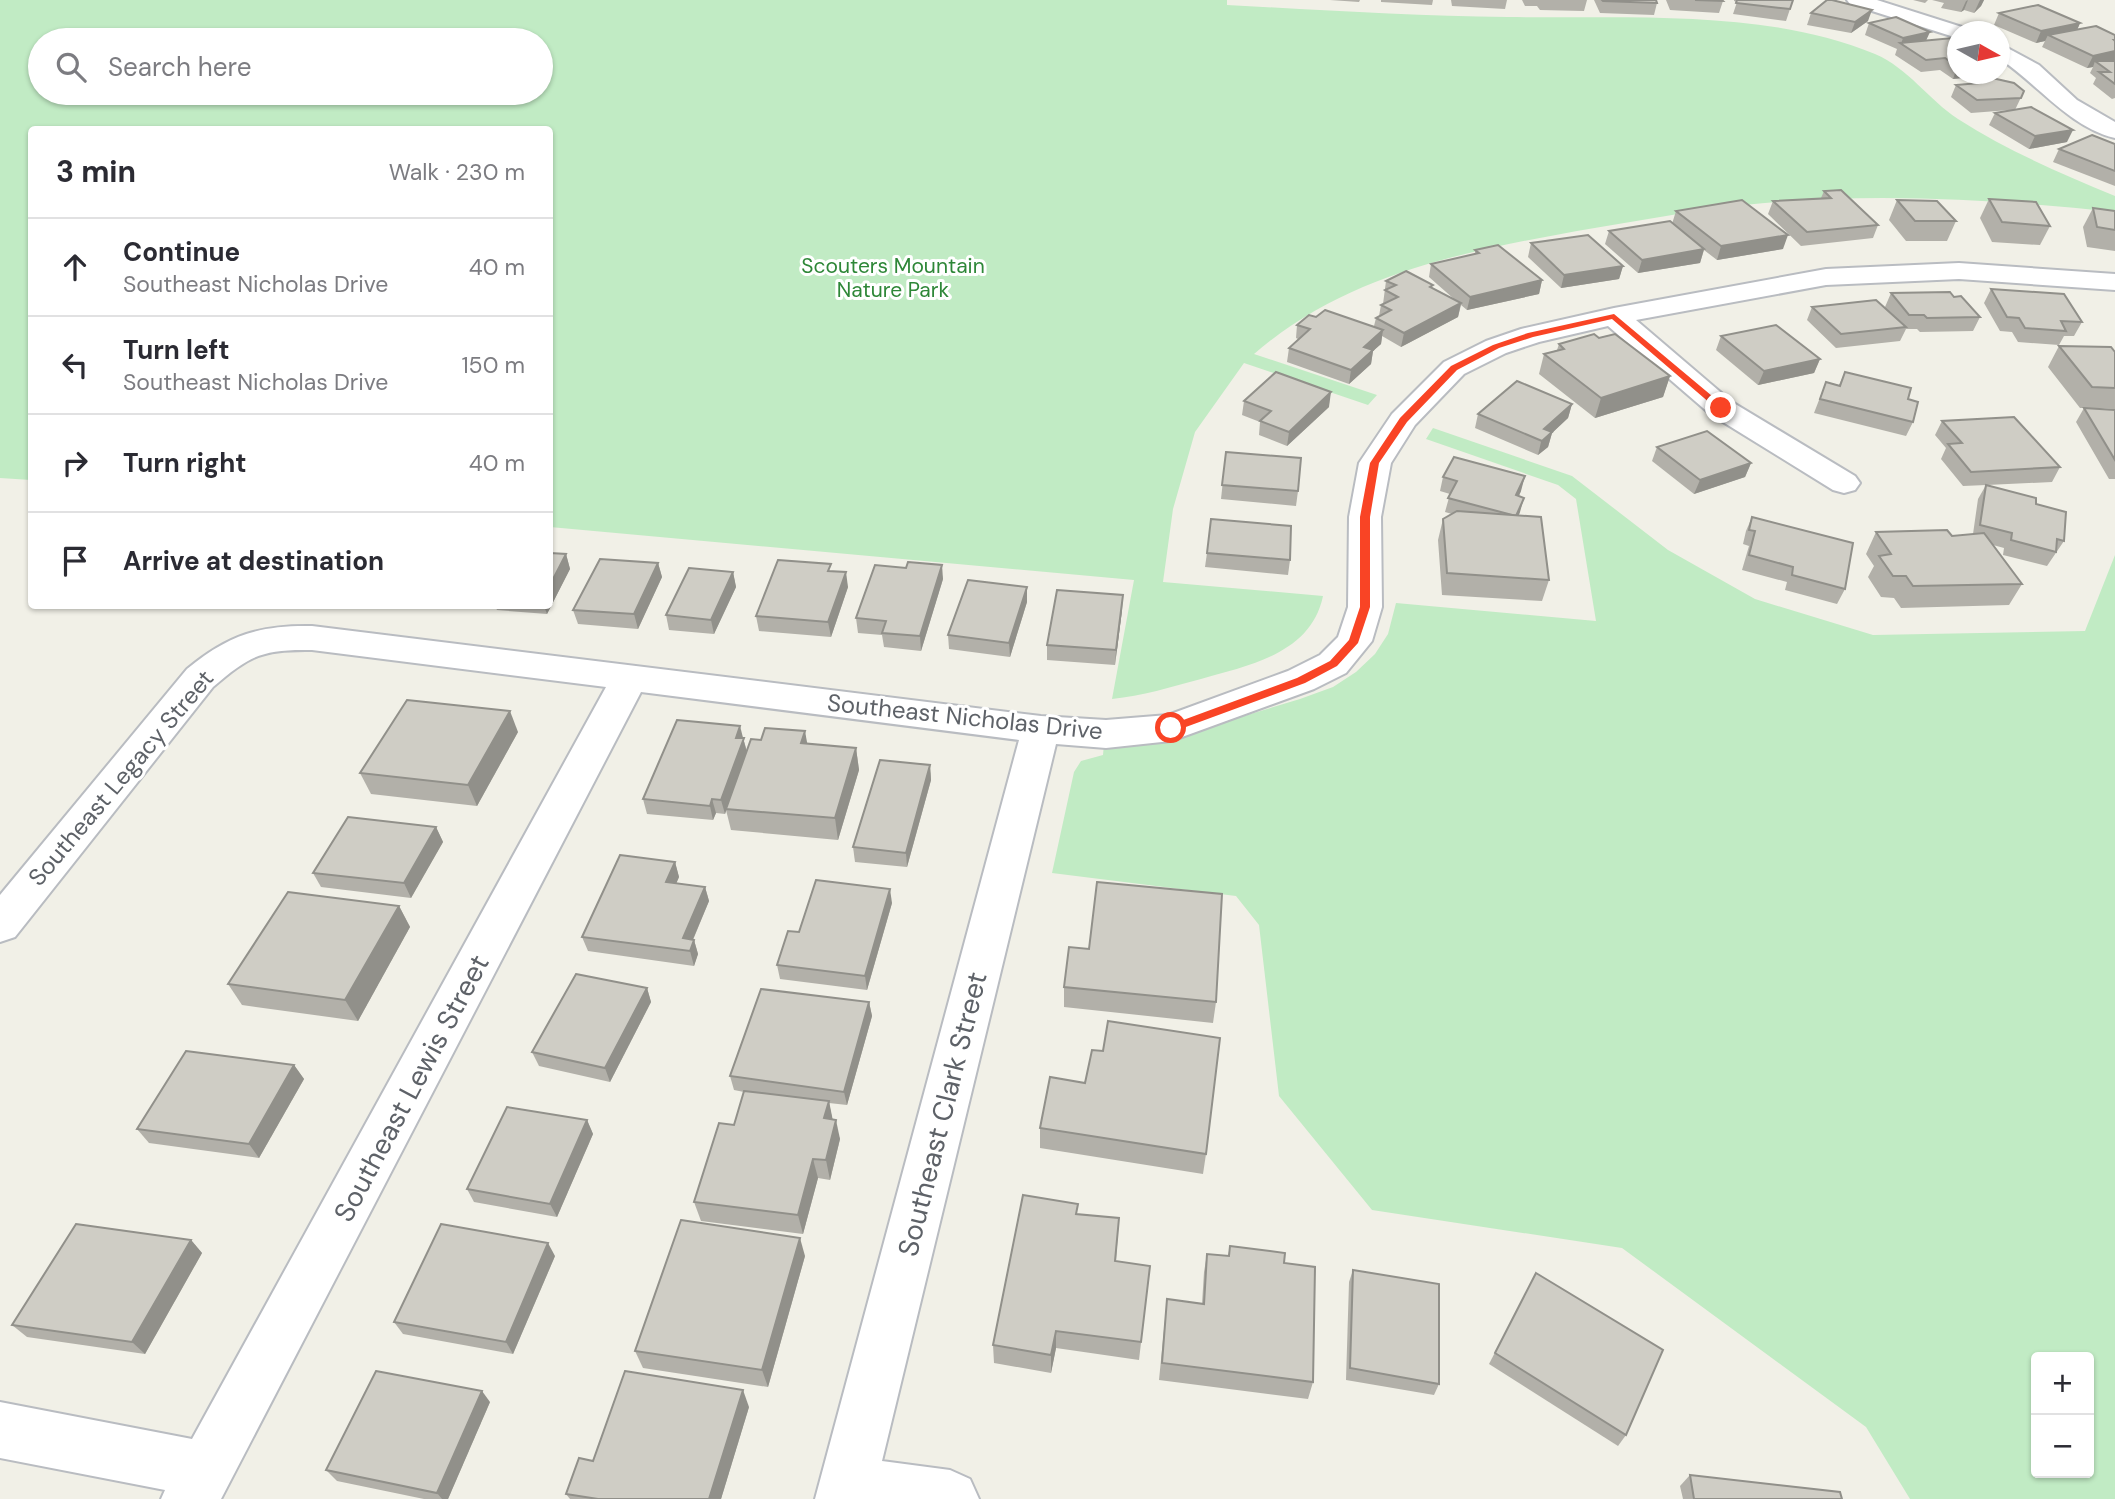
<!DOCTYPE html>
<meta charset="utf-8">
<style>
:root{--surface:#fff;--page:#f7f7f7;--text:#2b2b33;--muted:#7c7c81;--line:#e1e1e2}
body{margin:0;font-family:"DM Sans",sans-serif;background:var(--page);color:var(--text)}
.controls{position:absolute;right:21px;bottom:21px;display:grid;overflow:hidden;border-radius:7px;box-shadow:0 2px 5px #0004}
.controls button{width:63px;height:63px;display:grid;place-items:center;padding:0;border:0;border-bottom:2px solid var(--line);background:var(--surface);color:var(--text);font:35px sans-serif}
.compass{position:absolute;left:1947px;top:21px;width:63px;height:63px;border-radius:50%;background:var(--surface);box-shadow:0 2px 5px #0004;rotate:98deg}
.stop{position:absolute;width:21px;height:21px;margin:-16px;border:5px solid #f94425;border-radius:50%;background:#fff}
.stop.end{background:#f94425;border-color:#fff;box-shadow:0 2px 7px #0008}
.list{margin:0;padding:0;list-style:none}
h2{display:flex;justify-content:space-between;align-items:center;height:91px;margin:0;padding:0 28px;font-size:30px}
h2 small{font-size:23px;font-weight:400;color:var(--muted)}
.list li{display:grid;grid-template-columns:46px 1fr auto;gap:21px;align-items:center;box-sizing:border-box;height:98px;padding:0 28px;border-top:2px solid var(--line)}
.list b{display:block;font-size:26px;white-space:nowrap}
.list p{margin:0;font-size:23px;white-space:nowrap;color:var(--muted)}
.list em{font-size:23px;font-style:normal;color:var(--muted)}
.icon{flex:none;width:38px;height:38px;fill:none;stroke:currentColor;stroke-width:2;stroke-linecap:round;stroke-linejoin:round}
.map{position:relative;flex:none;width:2115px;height:1499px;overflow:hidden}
.search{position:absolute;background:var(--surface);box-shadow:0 2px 5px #0004;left:28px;top:28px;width:525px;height:77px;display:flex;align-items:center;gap:18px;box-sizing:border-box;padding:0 24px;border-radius:38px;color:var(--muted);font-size:26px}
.panel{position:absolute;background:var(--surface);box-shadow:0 2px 5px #0004;left:28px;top:126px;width:525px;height:483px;border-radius:7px}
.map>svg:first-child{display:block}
</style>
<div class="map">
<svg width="2115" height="1499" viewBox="0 0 2115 1499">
<rect width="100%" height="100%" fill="#f1f0e7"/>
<!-- green -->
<g fill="#c1ebc4" fill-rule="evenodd">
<path d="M0 0H1227V5C1321 10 1414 16 1508 17 1627 19 1763 8 1875 54 1908 68 1929 100 1958 119 2008 151 2060 173 2115 196V212C1992 199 1868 192 1744 205 1688 211 1632 222 1577 231 1462 252 1345 275 1254 354L1377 395 1368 405 1244 363 1195 432 1173 509 1163 582 1323 596C1311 654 1249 665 1201 679 1171 687 1142 696 1112 699L1134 580 550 527V130H32L31 480 0 478ZM40 40H541V93H40Z"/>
<path d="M1433 428 1572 476 1668 550 1755 599 1873 635 2085 631 2115 555V1499H1910L1866 1427 1622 1248 1372 1210 1279 1096 1259 925 1236 896 1052 873 1074 772 1081 761 1103 755 1104 744 1178 736 1300 699 1333 687 1356 672 1375 654 1388 634 1396 603 1596 621 1576 499 1558 485 1426 439ZM2036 1357H2089V1473H2036Z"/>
</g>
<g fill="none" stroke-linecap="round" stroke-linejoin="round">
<!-- minor casing -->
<g stroke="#b9bcc1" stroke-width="4">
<g id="minor">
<polygon points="1847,0 1877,0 1965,28 1968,32 1958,32 1958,38 1951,36 1850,4"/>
<path d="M2000 44 2039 65 2077 100 2115 122V138C2069 127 2038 84 2000 59Z"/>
<path d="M1959 263 2115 274V290L1959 279 1826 285 1636 320 1732 402 1855 476 1860 483 1855 490 1844 493 1833 490 1710 414 1608 326 1539 342 1506 353 1464 374 1415 425 1391 463 1381 517 1382 607 1372 641 1346 673 1314 689 1171 741 1106 748 1056 744 882 1461 950 1470 970 1479 979 1499H815L1019 740 641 692 221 1499H161L165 1490 0 1458V1402L192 1439 606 687 312 650C263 649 250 655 213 687L15 937 0 942V895L187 669C228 635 259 625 312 626L1041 716 1106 720 1168 715 1288 671 1320 655 1338 637 1348 607 1349 517 1359 463 1392 414 1444 362 1486 341 1521 329 1614 308 1826 269Z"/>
</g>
</g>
<!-- minor -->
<use href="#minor" fill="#fff" fill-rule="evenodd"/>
</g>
<!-- wall -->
<g fill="#b2b0a9">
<polygon points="1330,0 1360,0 1359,2"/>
<polygon points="1381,0 1433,0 1432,5 1381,2"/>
<polygon points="1451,0 1507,0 1505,9 1452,6"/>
<polygon points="1522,0 1587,0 1584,11 1540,10 1537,6 1525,6"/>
<polygon points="1594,0 1656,0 1657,3 1654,15 1600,13"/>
<polygon points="1666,0 1722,0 1723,1 1719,13 1670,10"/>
<polygon points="1734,0 1793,0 1786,21 1733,14 1737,2 1734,1"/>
<polygon points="1913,0 1928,0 1925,3"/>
<polygon points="1932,0 1984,0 1981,6 1974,13 1964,10 1961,12 1941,8 1944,3"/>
<polygon points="1811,13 1868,21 1851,33 1807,25"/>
<polygon points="1999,13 2080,23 2077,30 2115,35 2115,98 2112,99 2093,84 2096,78 2090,73 2093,67 2087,68 2042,47 2045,41 2036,43 1994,25"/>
<polygon points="1869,23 1927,40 1957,40 1957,74 1989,74 1989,75 1953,79 1940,70 1921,72 1895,55 1897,49 1865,35"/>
<polygon points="1975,79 2024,91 2015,110 2067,142 2029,149 1989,125 1995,113 2010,110 1971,113 1951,97 1956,85 1973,84"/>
<polygon points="2115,144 2115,186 2053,162 2059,149"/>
<polygon points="1824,191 1878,225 1873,238 1801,246 1768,214 1773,201 1821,198"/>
<polygon points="1989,199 2050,226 2040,245 1992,242 1980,218"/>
<polygon points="1897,200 1956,221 1947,241 1906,241 1889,220"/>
<polygon points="2093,208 2115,211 2115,251 2087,247 2083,227"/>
<polygon points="1676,211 1783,249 1717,260 1704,250 1700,263 1638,273 1605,244 1609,231 1672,224"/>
<polygon points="1531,243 1623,266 1619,279 1561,288 1528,257"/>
<polygon points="1475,250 1542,280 1539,294 1467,310 1461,305 1458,317 1401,347 1382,336 1381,344 1373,351 1371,364 1349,384 1287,362 1289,348 1298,339 1296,338 1297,325 1316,317 1374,326 1376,318 1379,316 1381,305 1383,304 1386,281 1433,288 1454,299 1429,277 1431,264 1475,254"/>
<polygon points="1991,289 2082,322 2074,336 2064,336 2059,345 2018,342 2012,332 2000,331 1984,303"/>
<polygon points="1891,293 1954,297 1980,317 1973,331 1920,332 1917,329 1906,329 1900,341 1836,348 1807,320 1812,307 1885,307"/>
<polygon points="1721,336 1820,359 1814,373 1758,385 1716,350"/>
<polygon points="1599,338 1670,376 1663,397 1595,418 1539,374 1544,354 1557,350 1559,344"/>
<polygon points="2059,346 2115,352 2115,409 2095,408 2115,410 2115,479 2109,479 2076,422 2084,408 2080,408 2048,367"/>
<polygon points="1845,372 1908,399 1913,422 1906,436 1814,413 1826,382 1839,385"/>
<polygon points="1244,401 1329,407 1287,446 1259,435 1260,422 1242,415"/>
<polygon points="1572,404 1568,418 1552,433 1548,447 1538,455 1475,428 1478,414"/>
<polygon points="1942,421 2060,467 2052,482 1987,485 2036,504 2064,541 2047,566 2003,555 2004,548 1993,545 2022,584 2009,605 1901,608 1894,598 1881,597 1868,577 1874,566 1866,554 1876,532 1952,536 1973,534 1978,499 1986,485 1963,486 1941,459 1946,448 1935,435"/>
<polygon points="1657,447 1751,463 1745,477 1694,494 1652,461"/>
<polygon points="1226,452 1298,491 1296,506 1221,499"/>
<polygon points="1443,477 1521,491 1519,496 1520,512 1518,516 1549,580 1542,601 1442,595 1438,540 1443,519 1452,514 1445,512 1450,494 1440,491"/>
<polygon points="1752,517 1845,589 1837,604 1785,590 1787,582 1742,570 1749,546 1743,544 1746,531"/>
<polygon points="1207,553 1290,560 1288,575 1205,567"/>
<polygon points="566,554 570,569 547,614 497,610 495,606 550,606"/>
<polygon points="658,563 662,577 638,629 578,624 573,610"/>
<polygon points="832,571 848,587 831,637 759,631 756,616"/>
<polygon points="733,572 736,587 714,634 669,630 666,615"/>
<polygon points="943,579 921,651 884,647 882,635 858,633 856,618"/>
<polygon points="1027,587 1027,602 1010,657 949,649 948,635"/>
<polygon points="1122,610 1115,665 1047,660 1047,645"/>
<polygon points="518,732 477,806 371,794 360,773"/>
<polygon points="743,738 747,751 807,744 856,748 859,770 838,840 731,830 726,810 725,814 716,813 713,820 647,814 643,799"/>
<polygon points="930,765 931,780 907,867 855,862 853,847"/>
<polygon points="436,827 443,842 411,898 321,887 313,873"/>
<polygon points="675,862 679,877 676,883 705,887 709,901 693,940 694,940 698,954 694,966 588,951 582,937"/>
<polygon points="892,903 867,990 780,979 777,965 799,932"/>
<polygon points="399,906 410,927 358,1021 242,1005 228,984"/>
<polygon points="1064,987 1216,1002 1213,1023 1064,1007"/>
<polygon points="647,988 651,1002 610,1082 539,1066 532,1052"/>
<polygon points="869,1002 872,1016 847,1105 829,1103 832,1119 840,1139 830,1180 818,1178 803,1234 701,1221 694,1202 734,1125 744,1092 734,1090 730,1076"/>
<polygon points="294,1065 304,1079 259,1158 149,1143 137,1129"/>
<polygon points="587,1120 593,1134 557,1217 474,1202 467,1189"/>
<polygon points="1040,1128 1206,1154 1203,1174 1040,1148"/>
<polygon points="1078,1214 1119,1218 1116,1261 1150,1266 1139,1360 1056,1348 1051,1373 994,1363 993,1345"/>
<polygon points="191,1240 202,1253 145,1354 27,1337 12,1325"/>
<polygon points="1230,1246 1284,1263 1313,1382 1308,1399 1159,1380 1167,1299 1202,1304 1204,1272 1207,1254 1228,1256"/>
<polygon points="555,1256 513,1354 403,1334 394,1322"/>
<polygon points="805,1256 768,1387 643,1368 635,1351"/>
<polygon points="1353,1270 1439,1384 1434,1395 1346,1380 1349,1282"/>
<polygon points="1536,1273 1626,1435 1618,1446 1489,1364"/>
<polygon points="490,1402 448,1499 424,1499 337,1481 326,1470"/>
<polygon points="749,1407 721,1499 570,1499 566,1494 593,1461"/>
<polygon points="1690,1475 1842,1499 1683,1499 1680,1486"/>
</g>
<!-- shaded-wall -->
<g fill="#91908a">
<polygon points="1968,0 1964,10 1961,12 1966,1"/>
<polygon points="1980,0 1984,0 1981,6 1974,13"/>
<polygon points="1872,10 1868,21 1851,33 1855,22"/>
<polygon points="2080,23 2075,35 2048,35 2045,41 2036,43 2041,31"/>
<polygon points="1930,32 1925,43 1901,44 1903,38"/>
<polygon points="2115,51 2115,62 2095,61 2093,67 2087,68 2093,56"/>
<polygon points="1957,68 1957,74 1989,74 1989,75 1953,79"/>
<polygon points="2073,130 2067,142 2029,149 2035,136"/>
<polygon points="1788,235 1783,249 1717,260 1721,246"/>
<polygon points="1704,249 1700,263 1638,273 1642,260"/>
<polygon points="1623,266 1619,279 1561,288 1564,275"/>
<polygon points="1542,280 1539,294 1467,310 1470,297"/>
<polygon points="1461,303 1458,317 1401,347 1404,333"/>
<polygon points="1383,330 1381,344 1373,351 1371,364 1349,384 1351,370 1364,347"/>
<polygon points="1820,359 1814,373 1758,385 1764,371"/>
<polygon points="1670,376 1663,397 1595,418 1601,398"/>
<polygon points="1331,392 1329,407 1287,446 1289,432"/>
<polygon points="1572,404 1568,418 1552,433 1548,447 1538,455 1544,429"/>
<polygon points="1751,463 1745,477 1694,494 1700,480"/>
<polygon points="1525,476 1521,491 1512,510 1516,495"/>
<polygon points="1524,498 1520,512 1512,531 1516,516"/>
<polygon points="566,554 570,569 547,614 544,606 550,606 550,585"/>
<polygon points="658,563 662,577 638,629 634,614"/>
<polygon points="942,565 943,579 921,651 920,636"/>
<polygon points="733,572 736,587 714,634 711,620"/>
<polygon points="846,572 848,587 831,637 828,622"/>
<polygon points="1027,587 1027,602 1010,657 1009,643"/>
<polygon points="1123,595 1122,610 1115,665 1116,650"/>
<polygon points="510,711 518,732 477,806 468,785"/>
<polygon points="740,726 747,753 725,814 721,800 736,738"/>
<polygon points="805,731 809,753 801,743"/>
<polygon points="856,748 859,770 838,840 835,818"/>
<polygon points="930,765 931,780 907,867 906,853"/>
<polygon points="712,799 716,813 713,820 710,806"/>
<polygon points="436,827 443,842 411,898 404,883"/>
<polygon points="675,862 679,877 671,896 666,882"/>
<polygon points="705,887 709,901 688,951 683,938"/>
<polygon points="890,889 892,903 867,990 865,976"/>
<polygon points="399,906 410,927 358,1021 345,1000"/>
<polygon points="694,940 698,954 694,966 690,951"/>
<polygon points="647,988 651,1002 610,1082 605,1068"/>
<polygon points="869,1002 872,1016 847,1105 844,1092"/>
<polygon points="294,1065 304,1079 259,1158 249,1144"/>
<polygon points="829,1101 833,1121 824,1118"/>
<polygon points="587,1120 593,1134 557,1217 550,1204"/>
<polygon points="836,1120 840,1139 830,1180 826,1160"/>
<polygon points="813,1159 818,1178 803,1234 798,1215"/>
<polygon points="800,1238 805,1256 768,1387 762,1370"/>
<polygon points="191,1240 202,1253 145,1354 132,1342"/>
<polygon points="548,1243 555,1256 513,1354 506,1342"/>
<polygon points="1056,1331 1056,1348 1051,1373 1051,1355"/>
<polygon points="743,1390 749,1407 721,1499 709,1499"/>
<polygon points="482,1391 490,1402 448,1499 442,1499 437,1493"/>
</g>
<!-- building -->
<g fill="#cfcdc5" stroke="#91908a" stroke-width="2">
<polygon points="1602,0 1656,0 1657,3 1603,1"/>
<polygon points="1695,0 1722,0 1723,1"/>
<polygon points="1737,0 1793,0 1790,9 1736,3"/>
<polygon points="1827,0 1832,0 1872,10 1855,22 1811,13"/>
<polygon points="2038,5 2080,23 2041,31 1999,13"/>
<polygon points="1896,17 1930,32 1903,38 1869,23"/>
<polygon points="2096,26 2115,35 2115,40 2114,40 2115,41 2115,51 2093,56 2048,35"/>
<polygon points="1953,38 1957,40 1957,66 1945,58 1926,60 1900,43"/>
<polygon points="2095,61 2115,61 2115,84 2099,72 2110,72"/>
<polygon points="1992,78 2014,83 2024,91 2021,98 1977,100 1956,85 1980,83 1975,79"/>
<polygon points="2031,107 2073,130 2035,136 1995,113"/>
<polygon points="2092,135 2115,144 2115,171 2059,149"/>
<polygon points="1841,190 1878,225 1807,232 1773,201 1831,198 1824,191"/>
<polygon points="1989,199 2036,202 2050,226 2002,222"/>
<polygon points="1742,200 1788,235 1721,246 1676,211"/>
<polygon points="1897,200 1937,201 1956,221 1915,221"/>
<polygon points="2093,208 2115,211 2115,230 2097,227"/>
<polygon points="1670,221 1704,249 1642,260 1609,231"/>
<polygon points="1588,235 1623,266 1564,275 1531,243"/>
<polygon points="1498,245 1542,280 1470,297 1431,264 1479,253 1475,250"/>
<polygon points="1406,271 1433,285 1430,287 1461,303 1404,333 1376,318 1391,310 1381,305 1398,297 1385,290 1396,285 1386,281"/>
<polygon points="1991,289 2064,294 2082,322 2061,321 2066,331 2025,328 2019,318 2007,317"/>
<polygon points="1950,292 1954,297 1961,296 1980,317 1927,318 1924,315 1909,315 1891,293"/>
<polygon points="1876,300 1906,327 1841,334 1812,307"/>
<polygon points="1325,310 1383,330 1364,347 1373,350 1351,370 1289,348 1310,329 1297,325 1309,315 1316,317"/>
<polygon points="1776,325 1820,359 1764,371 1721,336"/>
<polygon points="1594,334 1599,338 1615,334 1670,376 1601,398 1544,354 1564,349 1559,344"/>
<polygon points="2059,346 2111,347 2115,352 2115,388 2092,387"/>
<polygon points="1276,372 1331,392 1289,432 1260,421 1271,411 1244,401"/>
<polygon points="1845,372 1911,388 1908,399 1918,402 1913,422 1820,399 1826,382 1840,386"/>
<polygon points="1517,381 1572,404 1544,429 1552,432 1542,441 1478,414"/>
<polygon points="2084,408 2115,410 2115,460"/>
<polygon points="2014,417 2060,467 1971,472 1948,444 1962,443 1942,421"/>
<polygon points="1707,431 1751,463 1700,480 1657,447"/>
<polygon points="1226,452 1301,458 1298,491 1222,485"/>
<polygon points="1454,457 1525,476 1516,495 1524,498 1516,516 1448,498 1457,481 1443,477"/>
<polygon points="1986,485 2036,498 2036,504 2066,512 2064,541 2057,539 2056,552 2011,540 2012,533 1980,525"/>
<polygon points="1457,511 1541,517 1549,580 1447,573 1443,519"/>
<polygon points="1752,517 1853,543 1845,589 1792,575 1793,567 1749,555 1755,531 1749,530"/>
<polygon points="1211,519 1291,526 1290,560 1207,553"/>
<polygon points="1947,530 1952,536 1984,533 2022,584 1913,586 1906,576 1893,576 1879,556 1891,554 1876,532"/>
<polygon points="550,553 566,554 550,585"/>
<polygon points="600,559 658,563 634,614 573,610"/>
<polygon points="778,560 831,564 828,571 846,572 828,622 756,616"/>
<polygon points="908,562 942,565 920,636 882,633 886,621 856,618 875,565 906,568"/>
<polygon points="689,568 733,572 711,620 666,615"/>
<polygon points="968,580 1027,587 1009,643 948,635"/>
<polygon points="1057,590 1123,595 1116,650 1047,645"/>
<polygon points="407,700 510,711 468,785 360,773"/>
<polygon points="677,720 740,726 736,738 744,738 721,800 712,799 710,806 643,799"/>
<polygon points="765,728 805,731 801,743 856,748 835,818 726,809 751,739 761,740"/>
<polygon points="880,760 930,765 906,853 853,847"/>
<polygon points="348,817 436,827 404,883 313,873"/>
<polygon points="620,855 675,862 666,882 705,887 683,938 694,940 690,951 582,937"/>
<polygon points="816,880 890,889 865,976 777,965 788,931 799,932"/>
<polygon points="1097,882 1222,894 1216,1002 1064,987 1069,947 1089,949"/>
<polygon points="288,892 399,906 345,1000 228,984"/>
<polygon points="576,974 647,988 605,1068 532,1052"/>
<polygon points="761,989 869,1002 844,1092 730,1076"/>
<polygon points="1108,1021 1220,1038 1206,1154 1040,1128 1050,1077 1085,1083 1092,1050 1103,1051"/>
<polygon points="186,1051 294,1065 249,1144 137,1129"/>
<polygon points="744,1091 829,1101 824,1118 836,1120 826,1160 813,1159 798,1215 694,1202 719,1123 734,1125"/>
<polygon points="507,1107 587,1120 550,1204 467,1189"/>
<polygon points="1023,1195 1078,1204 1076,1214 1119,1218 1115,1261 1150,1266 1141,1342 1056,1331 1051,1355 993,1345"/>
<polygon points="681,1220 800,1238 762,1370 635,1351"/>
<polygon points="76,1224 191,1240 132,1342 12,1325"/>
<polygon points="441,1224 548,1243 506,1342 394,1322"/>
<polygon points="1230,1246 1285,1253 1284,1263 1315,1267 1313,1382 1162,1363 1167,1299 1204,1304 1207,1254 1229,1256"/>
<polygon points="1353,1270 1439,1284 1439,1384 1350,1368"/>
<polygon points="1536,1273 1663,1350 1626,1435 1495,1353"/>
<polygon points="376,1371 482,1391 437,1493 326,1470"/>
<polygon points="625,1371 743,1390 709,1499 598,1499 566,1494 579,1458 593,1461"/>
<polygon points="1690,1475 1840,1492 1842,1499 1694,1499"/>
</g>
<!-- route -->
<polygon fill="#f94425" points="1614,314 1724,406 1724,410 1718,410 1612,319 1533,337 1499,348 1457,370 1407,422 1379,463 1370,517 1370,607 1358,643 1337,666 1305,683 1175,731 1167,731 1167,726 1297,678 1330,661 1349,640 1360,607 1360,517 1370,463 1400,418 1451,366 1493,345 1528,333"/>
<g text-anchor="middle" stroke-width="6" stroke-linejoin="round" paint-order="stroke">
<!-- far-park labels -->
<g font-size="21" fill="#2e8738" stroke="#fff">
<text x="893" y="273">Scouters Mountain<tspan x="893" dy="24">Nature Park</tspan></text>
</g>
<!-- street labels -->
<g font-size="24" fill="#5e6268" stroke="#fff">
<text transform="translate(965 717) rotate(6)" y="8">Southeast Nicholas Drive</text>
<text transform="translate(121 778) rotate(-50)" y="8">Southeast Legacy Street</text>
</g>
<!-- near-street labels -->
<g font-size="28" fill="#5e6268" stroke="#fff">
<text transform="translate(411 1088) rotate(-62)" y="10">Southeast Lewis Street</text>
<text transform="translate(942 1114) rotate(-76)" y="10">Southeast Clark Street</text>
</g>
</g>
</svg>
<div class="controls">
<button>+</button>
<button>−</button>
</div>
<svg class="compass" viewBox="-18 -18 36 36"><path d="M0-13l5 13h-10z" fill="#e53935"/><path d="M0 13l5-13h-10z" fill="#7c7c81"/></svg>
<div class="stop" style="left:1171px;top:728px"></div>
<div class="stop end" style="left:1721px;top:408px"></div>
<div class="search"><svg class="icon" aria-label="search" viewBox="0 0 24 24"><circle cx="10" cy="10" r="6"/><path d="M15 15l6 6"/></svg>Search here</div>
<section class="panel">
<h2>3 min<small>Walk · 230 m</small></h2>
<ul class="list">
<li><svg class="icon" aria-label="ahead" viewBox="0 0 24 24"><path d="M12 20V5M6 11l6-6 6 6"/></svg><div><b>Continue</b><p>Southeast Nicholas Drive</p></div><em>40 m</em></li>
<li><svg class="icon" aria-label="left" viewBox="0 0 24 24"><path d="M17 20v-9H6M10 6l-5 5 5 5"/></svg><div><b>Turn left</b><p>Southeast Nicholas Drive</p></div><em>150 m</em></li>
<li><svg class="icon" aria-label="right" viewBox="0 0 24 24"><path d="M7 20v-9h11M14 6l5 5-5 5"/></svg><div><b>Turn right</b></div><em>40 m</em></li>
<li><svg class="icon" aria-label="arrive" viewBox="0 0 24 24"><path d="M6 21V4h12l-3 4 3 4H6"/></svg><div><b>Arrive at destination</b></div></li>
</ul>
</section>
</div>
